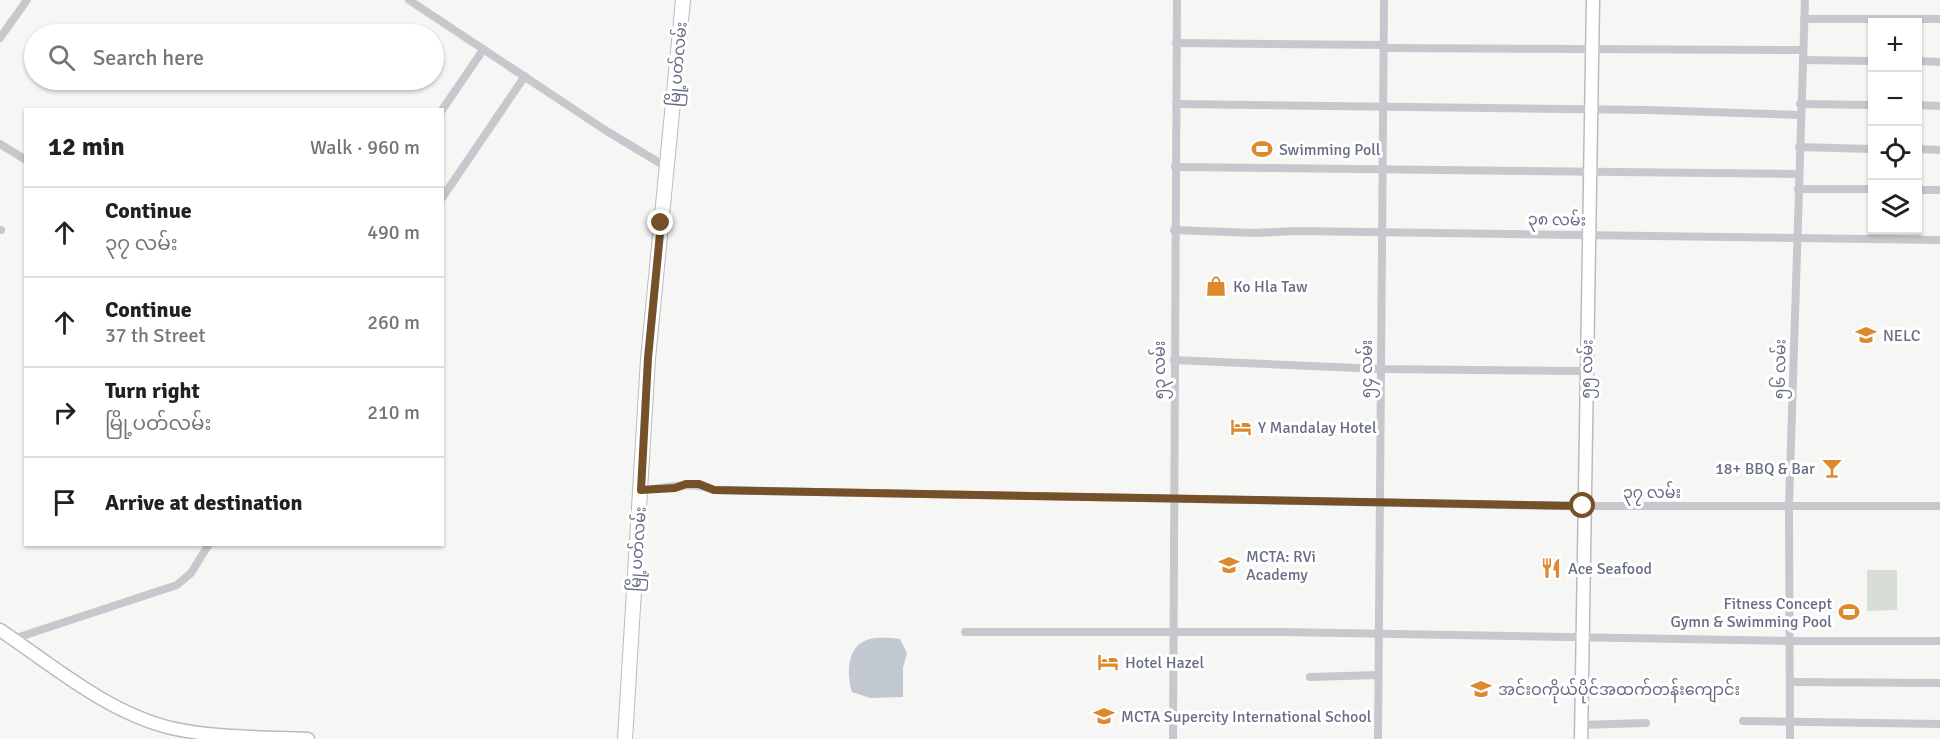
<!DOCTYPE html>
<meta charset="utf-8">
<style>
:root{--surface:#fff;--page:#f2f2f2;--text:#202124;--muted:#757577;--line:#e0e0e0}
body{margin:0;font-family:Signika,"Noto Sans Myanmar",sans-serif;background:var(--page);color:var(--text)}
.controls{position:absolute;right:18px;top:18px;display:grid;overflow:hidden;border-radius:0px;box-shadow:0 2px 4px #0004}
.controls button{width:54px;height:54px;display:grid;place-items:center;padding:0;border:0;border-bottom:2px solid var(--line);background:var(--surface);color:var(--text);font:30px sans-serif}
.stop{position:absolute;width:18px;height:18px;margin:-14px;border:4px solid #755028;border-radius:50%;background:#fff}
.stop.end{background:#755028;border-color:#fff;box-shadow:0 2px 6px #0008}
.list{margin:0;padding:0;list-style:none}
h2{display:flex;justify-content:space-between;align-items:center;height:78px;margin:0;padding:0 24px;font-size:26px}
h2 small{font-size:20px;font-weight:400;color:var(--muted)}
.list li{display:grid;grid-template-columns:39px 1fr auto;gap:18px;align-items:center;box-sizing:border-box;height:90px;padding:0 24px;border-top:2px solid var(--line)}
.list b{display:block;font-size:22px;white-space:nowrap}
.list p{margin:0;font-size:20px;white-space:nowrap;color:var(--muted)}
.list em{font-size:20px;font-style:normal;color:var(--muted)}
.icon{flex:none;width:33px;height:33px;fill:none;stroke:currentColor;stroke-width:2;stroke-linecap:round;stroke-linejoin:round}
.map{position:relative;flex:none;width:1940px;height:739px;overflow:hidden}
.search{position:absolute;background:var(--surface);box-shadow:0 2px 4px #0004;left:24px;top:24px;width:420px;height:66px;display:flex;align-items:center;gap:15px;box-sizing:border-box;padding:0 21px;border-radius:33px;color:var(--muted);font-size:22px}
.panel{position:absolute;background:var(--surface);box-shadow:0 2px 4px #0004;left:24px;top:108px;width:420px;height:438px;border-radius:0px}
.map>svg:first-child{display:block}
</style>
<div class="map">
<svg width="1940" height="739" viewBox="0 0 1940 739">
<rect width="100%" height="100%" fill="#f6f7f4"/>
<!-- green -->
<polygon fill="#d6ded5" points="1867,570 1897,570 1897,610 1867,611"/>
<!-- water -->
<path fill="#c2c8cf" d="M892 638 900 639 907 653 903 668V697L870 698 852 692C847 675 846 647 867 640 874 637 884 638 892 638Z"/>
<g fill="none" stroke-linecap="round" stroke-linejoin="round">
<!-- secondary casing -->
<g stroke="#b9bbc1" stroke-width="15">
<g id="secondary">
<path d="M0 630C52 665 108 713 171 728 215 738 263 737 308 739"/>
<polyline points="1581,739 1593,0"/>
</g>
</g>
<!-- primary casing -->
<g stroke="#babbc0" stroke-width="16">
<polyline id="primary" points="625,739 648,359 683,0"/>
</g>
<!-- street -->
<g stroke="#c7c8cd" stroke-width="8">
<polyline points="409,0 605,130 668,168"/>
<polyline points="1804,19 1940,19"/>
<polyline points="0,38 27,0"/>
<polyline points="1176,43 1384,45"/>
<polyline points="1384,48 1803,50"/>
<polyline points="1803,60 1872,61"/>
<polyline points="1918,61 1940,62"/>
<polyline points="1176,104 1647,110 1800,115"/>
<polyline points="1800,104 1872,105"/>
<polyline points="1918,105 1940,106"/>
<polyline points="442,110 483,50"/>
<polyline points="0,144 26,160"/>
<polyline points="1799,147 1872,149"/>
<polyline points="1918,149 1940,150"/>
<polyline points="1175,167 1798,174"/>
<polyline points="1798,189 1872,189"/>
<polyline points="1918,190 1940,190"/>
<polyline points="442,198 525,76"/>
<polyline points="0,230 1,230"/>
<polyline points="1174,230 1254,233 1295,231 1940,240"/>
<polyline points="1174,360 1381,369 1586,371"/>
<path d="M641 490C667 488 690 481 714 490L1559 506H1940"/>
<polyline points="965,632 1280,632 1790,641 1940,641"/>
<polyline points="13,639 177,585 191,573 209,544"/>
<polyline points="1310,677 1378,675"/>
<polyline points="1790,682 1940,683"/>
<polyline points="1743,721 1940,724"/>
<polyline points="1581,725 1646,723"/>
<polyline points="1173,739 1177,0"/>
<polyline points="1378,739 1384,0"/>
<polyline points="1790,739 1789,506 1805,0"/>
</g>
<!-- secondary -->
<use href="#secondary" stroke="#fff" stroke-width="12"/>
<!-- primary -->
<use href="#primary" stroke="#fff" stroke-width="14"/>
</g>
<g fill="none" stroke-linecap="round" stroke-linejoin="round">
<!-- route -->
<polyline stroke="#755028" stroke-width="8" points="661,223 648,358 641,490 675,488 686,484 699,484 714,490 763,491 1583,506"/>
</g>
<!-- icons -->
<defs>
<g id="stadium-bare" transform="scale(1.62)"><path d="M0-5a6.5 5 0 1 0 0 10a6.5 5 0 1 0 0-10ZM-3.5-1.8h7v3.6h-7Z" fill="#dd892d" stroke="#fff" stroke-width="2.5" paint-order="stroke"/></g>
<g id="shop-bare" transform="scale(1.62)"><path d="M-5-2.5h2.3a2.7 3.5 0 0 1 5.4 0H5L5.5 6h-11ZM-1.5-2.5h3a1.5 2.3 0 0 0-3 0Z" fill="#dd892d" stroke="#fff" stroke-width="2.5" paint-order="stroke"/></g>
<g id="school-bare" transform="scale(1.62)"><path d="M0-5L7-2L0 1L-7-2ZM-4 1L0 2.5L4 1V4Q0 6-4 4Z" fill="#dd892d" stroke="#fff" stroke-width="2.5" paint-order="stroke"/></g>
<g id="hotel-bare" transform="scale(1.62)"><path d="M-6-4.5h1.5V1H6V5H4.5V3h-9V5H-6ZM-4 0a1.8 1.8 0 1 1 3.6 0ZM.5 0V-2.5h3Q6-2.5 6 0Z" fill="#dd892d" stroke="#fff" stroke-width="2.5" paint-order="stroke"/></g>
<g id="bar-bare" transform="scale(1.62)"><path d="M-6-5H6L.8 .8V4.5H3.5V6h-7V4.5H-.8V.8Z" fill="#dd892d" stroke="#fff" stroke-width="2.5" paint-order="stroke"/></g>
<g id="restaurant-bare" transform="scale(1.62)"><path d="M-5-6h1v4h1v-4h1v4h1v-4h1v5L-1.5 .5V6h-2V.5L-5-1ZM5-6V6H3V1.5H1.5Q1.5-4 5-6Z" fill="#dd892d" stroke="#fff" stroke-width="2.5" paint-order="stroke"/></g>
</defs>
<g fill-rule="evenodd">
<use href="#stadium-bare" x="1262" y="149"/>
<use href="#shop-bare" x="1216" y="286"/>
<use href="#school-bare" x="1866" y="335"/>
<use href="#hotel-bare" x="1241" y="427"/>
<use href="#bar-bare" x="1832" y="468"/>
<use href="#school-bare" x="1229" y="565"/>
<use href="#restaurant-bare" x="1551" y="568"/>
<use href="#stadium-bare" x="1849" y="612"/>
<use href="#hotel-bare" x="1108" y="662"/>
<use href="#school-bare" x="1481" y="689"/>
<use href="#school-bare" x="1104" y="716"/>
</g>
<g text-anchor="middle" stroke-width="6" stroke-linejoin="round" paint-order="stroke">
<!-- street labels -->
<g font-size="16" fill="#676e84" stroke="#fff">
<text transform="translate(677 64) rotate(-85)" y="6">မြို့ပတ်လမ်း</text>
<text transform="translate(1557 219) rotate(1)" y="6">၃၈ လမ်း</text>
<text transform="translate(1366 369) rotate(-90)" y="6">၅၄ လမ်း</text>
<text transform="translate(1586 369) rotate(-89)" y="6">၅၅ လမ်း</text>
<text transform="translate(1779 369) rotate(-89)" y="6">၅၆ လမ်း</text>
<text transform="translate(1159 370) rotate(-90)" y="6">၅၃ လမ်း</text>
<text x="1652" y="498">၃၇ လမ်း</text>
<text transform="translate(637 549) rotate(-86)" y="6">မြို့ပတ်လမ်း</text>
</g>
<!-- poi labels -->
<g font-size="16" fill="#676e84" stroke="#fff" text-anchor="start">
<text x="1279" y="155">Swimming Poll</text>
<text x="1233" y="292">Ko Hla Taw</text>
<text x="1883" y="341">NELC</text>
<text x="1258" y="433">Y Mandalay Hotel</text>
<text x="1815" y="474" text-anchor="end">18+ BBQ &amp; Bar</text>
<text x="1246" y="562">MCTA: RVi<tspan x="1246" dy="18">Academy</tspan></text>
<text x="1568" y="574">Ace Seafood</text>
<text x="1832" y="609" text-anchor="end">Fitness Concept<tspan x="1832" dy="18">Gymn &amp; Swimming Pool</tspan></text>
<text x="1125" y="668">Hotel Hazel</text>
<text x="1498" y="695">အင်းဝကိုယ်ပိုင်အထက်တန်းကျောင်း</text>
<text x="1121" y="722">MCTA Supercity International School</text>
</g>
</g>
</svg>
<div class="controls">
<button>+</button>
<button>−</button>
<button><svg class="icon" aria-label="locate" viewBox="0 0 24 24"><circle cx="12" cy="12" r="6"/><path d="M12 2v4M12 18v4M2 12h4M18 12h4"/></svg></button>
<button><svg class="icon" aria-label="layers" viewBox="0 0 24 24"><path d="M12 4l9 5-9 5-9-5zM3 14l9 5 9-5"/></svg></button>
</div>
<div class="stop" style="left:1583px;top:506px"></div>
<div class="stop end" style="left:661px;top:223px"></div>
<div class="search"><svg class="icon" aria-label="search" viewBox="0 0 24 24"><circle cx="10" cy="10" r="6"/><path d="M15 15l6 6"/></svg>Search here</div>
<section class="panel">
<h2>12 min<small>Walk · 960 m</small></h2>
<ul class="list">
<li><svg class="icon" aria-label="ahead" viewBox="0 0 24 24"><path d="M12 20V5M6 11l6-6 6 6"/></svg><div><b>Continue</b><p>၃၇ လမ်း</p></div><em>490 m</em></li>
<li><svg class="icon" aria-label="ahead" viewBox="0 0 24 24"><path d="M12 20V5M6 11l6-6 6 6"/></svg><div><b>Continue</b><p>37 th Street</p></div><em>260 m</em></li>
<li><svg class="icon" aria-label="right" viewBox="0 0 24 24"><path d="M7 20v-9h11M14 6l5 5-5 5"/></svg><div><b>Turn right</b><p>မြို့ပတ်လမ်း</p></div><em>210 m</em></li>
<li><svg class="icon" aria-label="arrive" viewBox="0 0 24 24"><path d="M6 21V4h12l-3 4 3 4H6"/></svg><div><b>Arrive at destination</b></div></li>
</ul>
</section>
</div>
